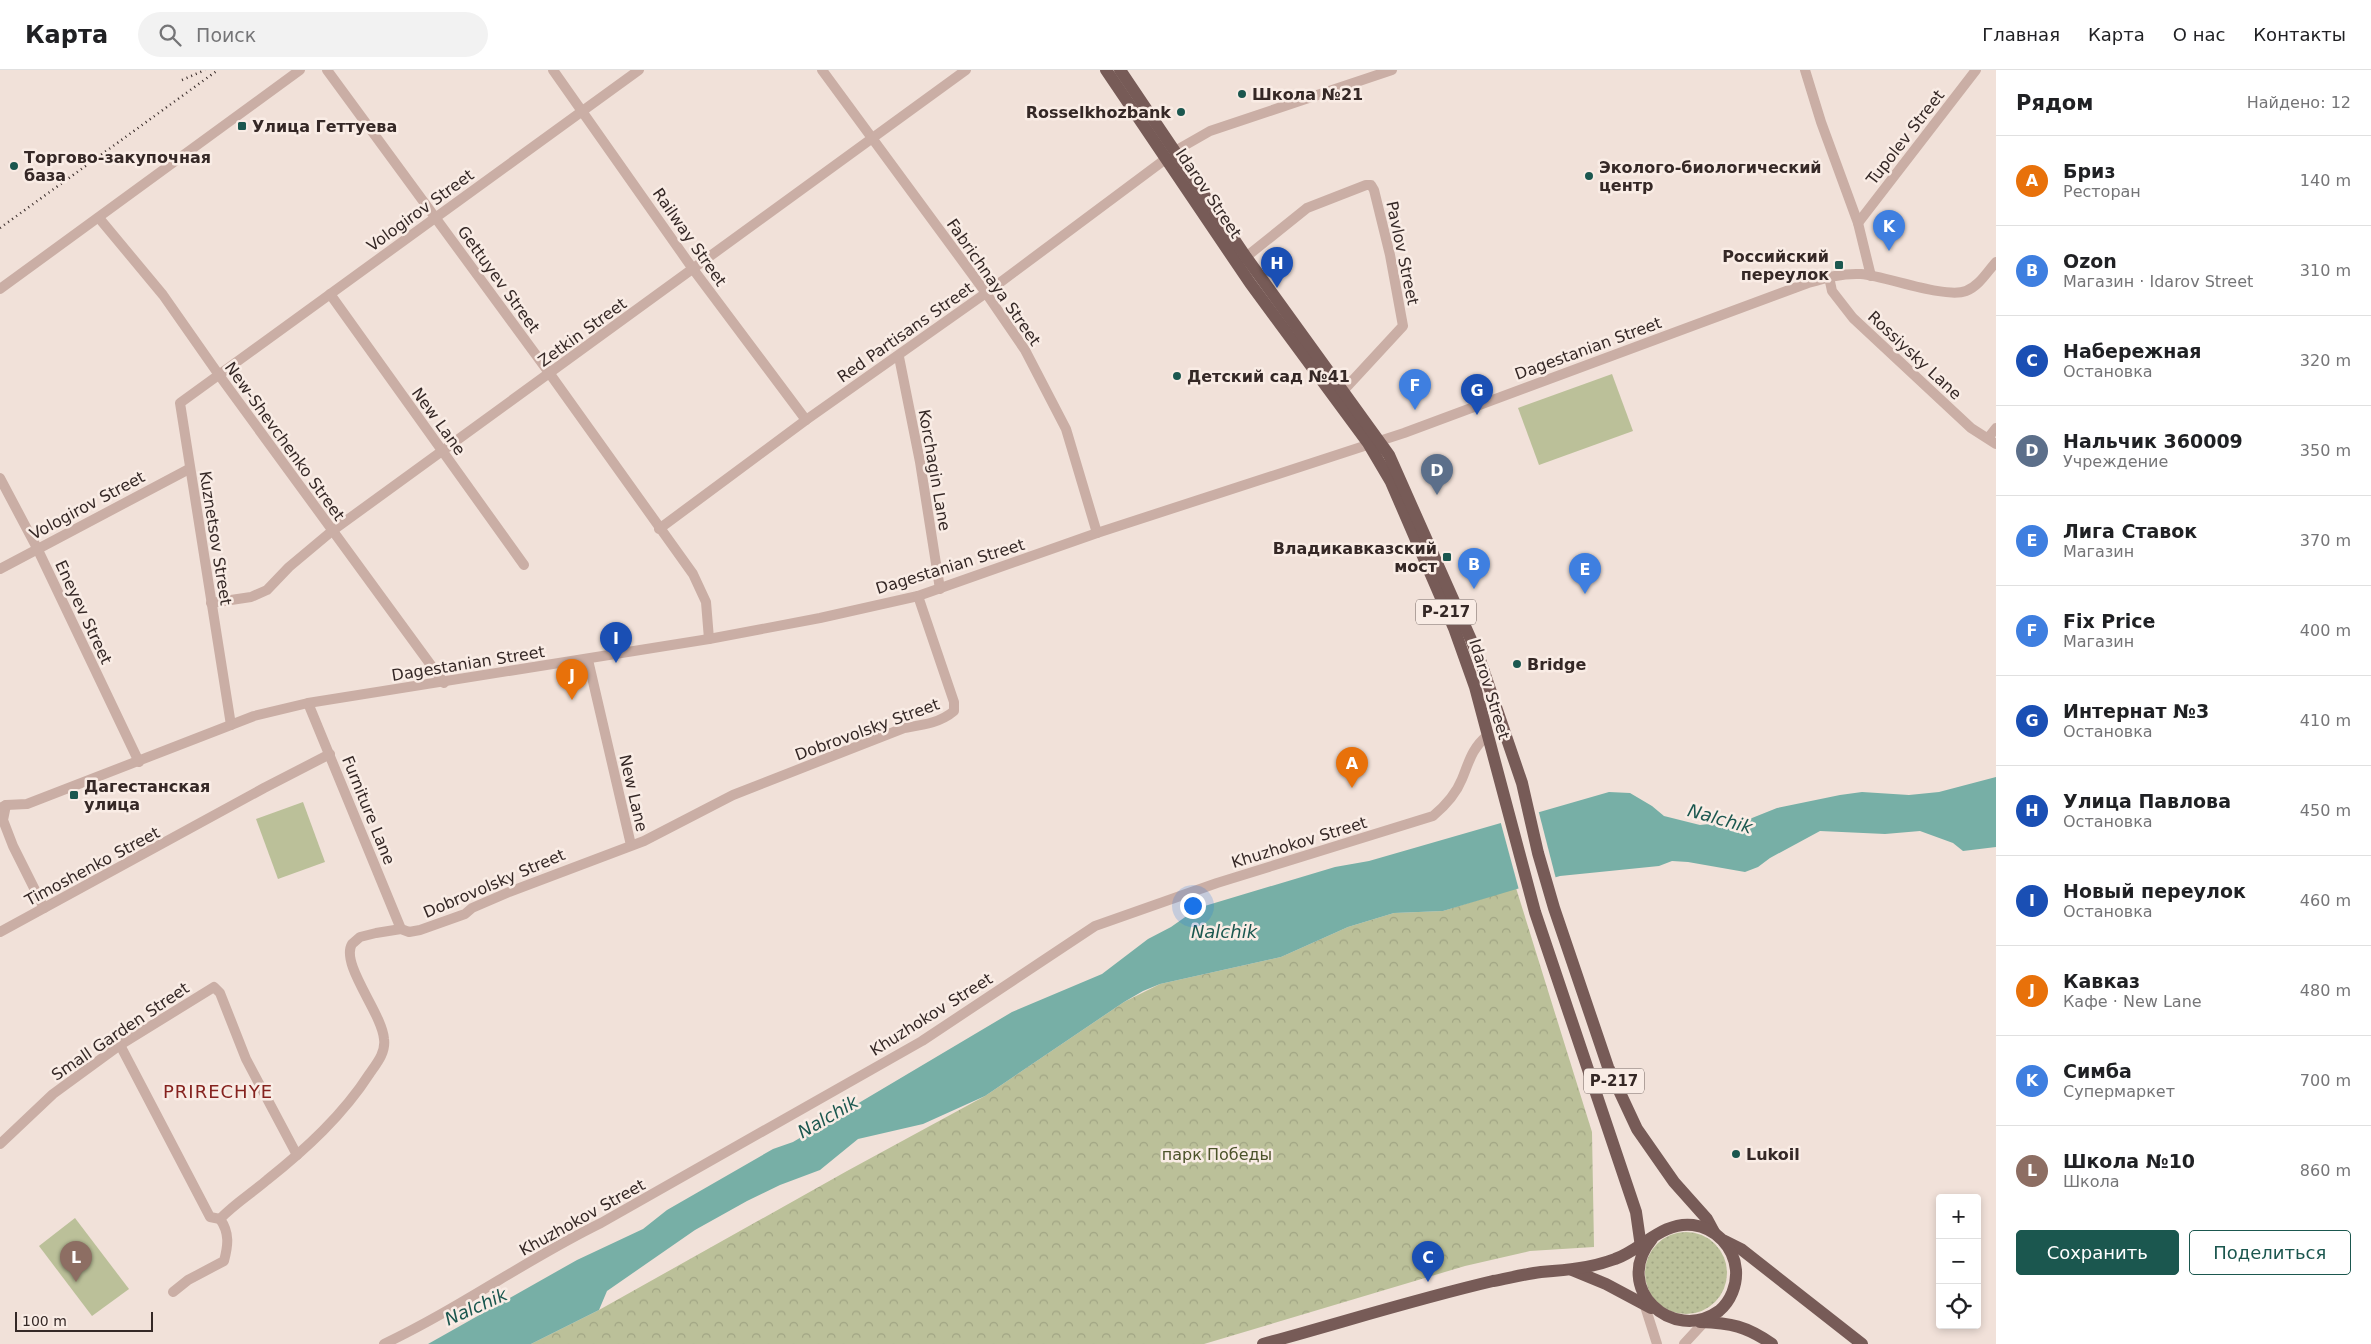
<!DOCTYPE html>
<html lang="ru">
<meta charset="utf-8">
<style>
:root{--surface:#fff;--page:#f2f2f2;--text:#202124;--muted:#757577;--line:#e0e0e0;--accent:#1b574f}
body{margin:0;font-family:"DejaVu Sans",sans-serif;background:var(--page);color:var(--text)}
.controls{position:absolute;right:15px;bottom:15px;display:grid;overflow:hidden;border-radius:5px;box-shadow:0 2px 8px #0003}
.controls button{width:45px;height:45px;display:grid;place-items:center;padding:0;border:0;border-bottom:1px solid var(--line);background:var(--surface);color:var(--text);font:25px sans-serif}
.scale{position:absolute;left:15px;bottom:12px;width:138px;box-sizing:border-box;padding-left:5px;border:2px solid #352826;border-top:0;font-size:14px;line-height:18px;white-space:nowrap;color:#352826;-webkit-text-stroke:4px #f9ece5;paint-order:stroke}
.you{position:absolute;left:1192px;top:835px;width:18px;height:18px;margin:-12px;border:4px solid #fff;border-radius:50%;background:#1a73e8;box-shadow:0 0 0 8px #1a73e833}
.badge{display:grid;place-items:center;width:32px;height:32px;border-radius:50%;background:var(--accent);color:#fff;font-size:16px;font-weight:700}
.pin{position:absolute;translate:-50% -41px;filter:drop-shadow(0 1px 2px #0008)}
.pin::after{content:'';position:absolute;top:26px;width:18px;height:15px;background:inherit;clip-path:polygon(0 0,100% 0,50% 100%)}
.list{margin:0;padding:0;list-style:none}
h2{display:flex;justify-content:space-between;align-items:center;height:65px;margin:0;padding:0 20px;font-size:21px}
h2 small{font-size:16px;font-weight:400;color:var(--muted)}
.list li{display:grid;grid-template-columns:32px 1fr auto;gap:15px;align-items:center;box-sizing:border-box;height:90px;padding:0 20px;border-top:1px solid var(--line)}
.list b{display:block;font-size:19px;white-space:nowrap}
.list p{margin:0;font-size:16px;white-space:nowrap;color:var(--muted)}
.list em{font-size:16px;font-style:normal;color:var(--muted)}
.actions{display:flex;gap:10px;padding:15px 20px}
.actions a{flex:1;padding:11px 0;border:1px solid var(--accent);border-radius:5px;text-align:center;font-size:18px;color:var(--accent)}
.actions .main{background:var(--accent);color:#fff}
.icon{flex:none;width:28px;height:28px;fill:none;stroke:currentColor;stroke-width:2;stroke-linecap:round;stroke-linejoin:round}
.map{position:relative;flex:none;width:1996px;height:1274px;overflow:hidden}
header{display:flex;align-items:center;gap:30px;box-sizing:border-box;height:70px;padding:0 25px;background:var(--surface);border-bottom:1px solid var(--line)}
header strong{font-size:24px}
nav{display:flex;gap:28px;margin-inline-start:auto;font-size:18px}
.search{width:350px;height:45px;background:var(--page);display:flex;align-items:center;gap:12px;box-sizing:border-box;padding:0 18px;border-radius:28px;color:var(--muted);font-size:19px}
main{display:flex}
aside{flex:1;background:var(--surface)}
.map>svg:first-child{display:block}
</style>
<header>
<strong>Карта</strong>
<div class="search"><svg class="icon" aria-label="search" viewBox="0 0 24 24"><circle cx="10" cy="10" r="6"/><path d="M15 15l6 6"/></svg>Поиск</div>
<nav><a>Главная</a><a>Карта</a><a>О нас</a><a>Контакты</a></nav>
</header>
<main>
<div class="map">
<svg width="1996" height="1274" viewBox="0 0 1996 1274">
<defs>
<pattern id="grass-dots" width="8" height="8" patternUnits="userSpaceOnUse" patternTransform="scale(1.25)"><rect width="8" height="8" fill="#bbc099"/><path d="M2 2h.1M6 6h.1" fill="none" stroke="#a1a584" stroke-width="1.8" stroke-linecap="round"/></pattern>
<pattern id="park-crowns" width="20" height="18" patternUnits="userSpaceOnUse" patternTransform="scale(1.25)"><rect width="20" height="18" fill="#bbc099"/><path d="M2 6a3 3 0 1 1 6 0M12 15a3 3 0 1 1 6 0" fill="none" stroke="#a1a584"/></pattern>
</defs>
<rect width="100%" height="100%" fill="#f1e1d9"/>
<!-- grass -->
<circle fill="url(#grass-dots)" cx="1686" cy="1203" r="41"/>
<!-- park -->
<polygon fill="url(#park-crowns)" points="1516,818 1592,1062 1594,1177 1530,1181 1465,1196 1204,1274 531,1274 599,1240 847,1101 985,1026 1124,932 1160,914 1281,887 1348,857 1394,843 1443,841"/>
<!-- garden -->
<g fill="#bbc099">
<polygon points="1612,304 1633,361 1539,395 1518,338"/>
<polygon points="303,732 325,792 278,809 256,749"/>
<polygon points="75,1148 129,1219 92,1246 39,1176"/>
</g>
<!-- water -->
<polygon fill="#77afa6" points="1996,707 1996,777 1963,781 1953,773 1920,761 1885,764 1820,761 1770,788 1758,797 1745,802 1688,792 1672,791 1659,796 1560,806 1443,841 1394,843 1348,857 1281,887 1160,914 1143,921 1124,932 985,1026 923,1054 858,1069 820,1100 780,1115 747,1131 695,1160 607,1221 599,1240 531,1274 428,1274 577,1190 643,1159 667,1140 773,1079 793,1072 1012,942 1102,904 1148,869 1171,857 1198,838 1335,797 1369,791 1609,722 1630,723 1652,736 1664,746 1700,755 1747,750 1777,738 1840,725 1862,722 1909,725 1939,722"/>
<!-- pier -->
<polygon fill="#f1e1d9" points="1538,739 1556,809 1519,820 1500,750"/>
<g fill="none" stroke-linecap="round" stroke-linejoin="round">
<!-- minor -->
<g stroke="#caaea5" stroke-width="10">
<polyline points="327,0 550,304 693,504 706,532 709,569"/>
<polyline points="553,0 693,199 806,350"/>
<polyline points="822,0 986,223 1025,280 1066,359 1097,463"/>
<polyline points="1805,0 1821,52 1858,153 1871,206"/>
<polyline points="1175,81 1210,61 1392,0"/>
<polyline points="99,148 163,225 219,305 444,613"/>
<polyline points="1858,153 1976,0"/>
<polyline points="1246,187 1307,138 1366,115 1371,115 1374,120 1390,185 1403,256 1342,322"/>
<polyline points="1829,207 1832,221 1853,248 1971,358 1996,374"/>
<polyline points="0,219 300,0"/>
<polyline points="330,224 524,495"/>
<polyline points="899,287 920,392 940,519"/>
<polyline points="1988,368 1996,358"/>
<polyline points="0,408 37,478 139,692"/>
<polyline points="659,459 806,350 986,223 1167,88"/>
<polyline points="0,499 189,399"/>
<polyline points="211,533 251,527 267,520 289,497 332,461 966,0"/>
<polyline points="588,590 631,775"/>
<polyline points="308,633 401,859"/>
<polyline points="231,655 180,333 639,0"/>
<polyline points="6,735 3,750 13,776 44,838"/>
<path d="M0 738 6 735 27 734 254 646 308 633 709 569 820 548 918 526 1097 463 1404 363 1808 213C1825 208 1842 203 1861 204 1886 206 1945 229 1966 221 1979 216 1987 202 1996 192"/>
<polyline points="0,862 264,718 330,684"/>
<polyline points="120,975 210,1147 220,1149"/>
<polyline points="0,1074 53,1024 120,975 214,917 220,923 246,989 297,1085"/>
<path d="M173 1222 188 1210 224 1191C228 1176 230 1163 220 1149 234 1134 252 1123 267 1110 306 1079 343 1045 370 1003 377 993 386 982 384 969 382 943 340 894 352 874L360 867 376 863 401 859 409 862 420 860 465 844 472 838 509 822 644 771 733 725 904 658C922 655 940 653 954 641V632L918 526"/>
<polyline points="1643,1230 1657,1274"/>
<path d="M384 1274C460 1238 527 1189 601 1153L922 971 1095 856 1217 813 1433 746C1445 736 1456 724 1462 709 1469 692 1472 678 1487 666"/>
<polyline points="1684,1274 1707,1249"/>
</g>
<!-- major -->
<g stroke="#775b57" stroke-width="12">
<polyline points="1106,0 1250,213 1368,373 1391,412 1454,558 1475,617 1535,842 1636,1142 1642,1184"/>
<polyline points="1120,0 1246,187 1389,385 1480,590 1522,713 1538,783 1554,838 1608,997 1637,1059 1674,1112 1707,1149 1714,1162"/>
<polyline points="1725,1171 1741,1179 1862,1274"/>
<polyline points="1572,1200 1606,1214 1651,1238"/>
<path d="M1700 1252C1731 1253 1746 1256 1772 1274"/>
<path d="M1263 1274C1340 1253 1416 1229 1493 1211 1509 1208 1525 1204 1541 1202 1566 1200 1591 1198 1615 1189 1641 1180 1663 1151 1693 1155 1716 1158 1734 1177 1736 1200 1737 1215 1731 1231 1719 1241 1673 1274 1611 1218 1652 1169"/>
</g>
<!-- rail -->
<g stroke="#352826" stroke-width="2.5" stroke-dasharray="1 4" stroke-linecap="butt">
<polyline points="182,10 205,0"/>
<polyline points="0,158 218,0"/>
</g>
</g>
<!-- markers -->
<g fill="#1b574f" stroke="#f9ece5" stroke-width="2">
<circle cx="1242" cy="24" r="5"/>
<circle cx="1181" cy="42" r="5"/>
<rect x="237" y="51" width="10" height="10" rx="2.5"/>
<circle cx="14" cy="96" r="5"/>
<circle cx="1589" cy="106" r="5"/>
<rect x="1834" y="190" width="10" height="10" rx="2.5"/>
<circle cx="1177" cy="306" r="5"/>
<rect x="1442" y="482" width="10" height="10" rx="2.5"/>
<circle cx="1517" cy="594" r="5"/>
<rect x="69" y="720" width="10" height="10" rx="2.5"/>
<circle cx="1736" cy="1084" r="5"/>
</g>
<g text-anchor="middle" stroke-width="5" stroke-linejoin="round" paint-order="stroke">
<!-- shield labels -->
<g fill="#f9ece5" stroke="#70635f" stroke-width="1">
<rect x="1416" y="529.5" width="60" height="25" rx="4"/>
<rect x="1584" y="998.5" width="60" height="25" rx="4"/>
</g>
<g font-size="15" font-weight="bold" fill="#352826">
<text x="1446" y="547">Р-217</text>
<text x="1614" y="1016">Р-217</text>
</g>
<!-- poi labels -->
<g font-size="16" font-weight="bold" fill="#352826" stroke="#f9ece5" text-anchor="start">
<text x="1252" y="30">Школа №21</text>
<text x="1171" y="48" text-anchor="end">Rosselkhozbank</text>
<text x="252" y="62">Улица Геттуева</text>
<text x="24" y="93">Торгово-закупочная<tspan x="24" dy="18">база</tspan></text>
<text x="1599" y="103">Эколого-биологический<tspan x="1599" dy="18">центр</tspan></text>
<text x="1829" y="192" text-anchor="end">Российский<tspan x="1829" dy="18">переулок</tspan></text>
<text x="1187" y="312">Детский сад №41</text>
<text x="1437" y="484" text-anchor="end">Владикавказский<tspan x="1437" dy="18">мост</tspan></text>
<text x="1527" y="600">Bridge</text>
<text x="84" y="722">Дагестанская<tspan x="84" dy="18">улица</tspan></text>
<text x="1746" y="1090">Lukoil</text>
</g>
<!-- street labels -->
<g font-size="16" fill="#352826" stroke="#f9ece5">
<text transform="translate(1905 67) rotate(-52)" y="6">Tupolev Street</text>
<text transform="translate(1209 123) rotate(56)" y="6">Idarov Street</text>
<text transform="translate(420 140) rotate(-36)" y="6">Vologirov Street</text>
<text transform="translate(690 167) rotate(55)" y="6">Railway Street</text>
<text transform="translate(1403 183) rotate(78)" y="6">Pavlov Street</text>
<text transform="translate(499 209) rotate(54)" y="6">Gettuyev Street</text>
<text transform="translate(994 212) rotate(55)" y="6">Fabrichnaya Street</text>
<text transform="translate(582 262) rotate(-36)" y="6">Zetkin Street</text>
<text transform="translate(905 262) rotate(-35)" y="6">Red Partisans Street</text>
<text transform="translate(1588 278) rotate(-20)" y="6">Dagestanian Street</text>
<text transform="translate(1915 285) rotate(43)" y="6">Rossiysky Lane</text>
<text transform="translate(439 351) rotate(54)" y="6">New Lane</text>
<text transform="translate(285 371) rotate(54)" y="6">New-Shevchenko Street</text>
<text transform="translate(935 400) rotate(80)" y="6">Korchagin Lane</text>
<text transform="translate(87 435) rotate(-28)" y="6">Vologirov Street</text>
<text transform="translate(216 468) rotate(81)" y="6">Kuznetsov Street</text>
<text transform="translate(950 496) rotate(-17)" y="6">Dagestanian Street</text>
<text transform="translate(84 542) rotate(65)" y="6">Eneyev Street</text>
<text transform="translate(468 593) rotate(-9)" y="6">Dagestanian Street</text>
<text transform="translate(1490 619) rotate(73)" y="6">Idarov Street</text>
<text transform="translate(867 659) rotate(-20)" y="6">Dobrovolsky Street</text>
<text transform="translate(634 723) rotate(77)" y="6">New Lane</text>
<text transform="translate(369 740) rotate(68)" y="6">Furniture Lane</text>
<text transform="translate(1299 772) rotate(-17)" y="6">Khuzhokov Street</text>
<text transform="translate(92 796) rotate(-28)" y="6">Timoshenko Street</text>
<text transform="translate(494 813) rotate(-23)" y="6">Dobrovolsky Street</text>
<text transform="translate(931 944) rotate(-32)" y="6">Khuzhokov Street</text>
<text transform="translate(120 961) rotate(-34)" y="6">Small Garden Street</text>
<text transform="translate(582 1147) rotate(-29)" y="6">Khuzhokov Street</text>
</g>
<!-- park labels -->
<g font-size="16" fill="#4c532a" stroke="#f9ece5">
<text x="1217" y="1090">парк Победы</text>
</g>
<!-- water labels -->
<g font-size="18" font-style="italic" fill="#1b574f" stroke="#f9ece5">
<text transform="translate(1720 749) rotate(16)" y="6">Nalchik</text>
<text x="1224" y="868">Nalchik</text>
<text transform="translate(828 1047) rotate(-30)" y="6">Nalchik</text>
<text transform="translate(476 1237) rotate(-24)" y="6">Nalchik</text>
</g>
<!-- neighbourhood labels -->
<g font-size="18" letter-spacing="1" fill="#85221e" stroke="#f9ece5">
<text x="218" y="1028">PRIRECHYE</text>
</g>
</g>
</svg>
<div class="controls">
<button>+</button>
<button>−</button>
<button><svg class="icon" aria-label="locate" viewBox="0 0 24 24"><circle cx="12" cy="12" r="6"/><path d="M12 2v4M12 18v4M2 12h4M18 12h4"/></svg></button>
</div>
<div class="scale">100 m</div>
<div class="you"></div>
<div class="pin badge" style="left:1352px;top:718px;background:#e8710a">A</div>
<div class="pin badge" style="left:1474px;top:519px;background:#3f7fe0">B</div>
<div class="pin badge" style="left:1428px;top:1212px;background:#1a4fb4">C</div>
<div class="pin badge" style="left:1437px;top:425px;background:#5c6f8a">D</div>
<div class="pin badge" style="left:1585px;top:524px;background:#3f7fe0">E</div>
<div class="pin badge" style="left:1415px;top:340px;background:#3f7fe0">F</div>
<div class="pin badge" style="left:1477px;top:345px;background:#1a4fb4">G</div>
<div class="pin badge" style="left:1277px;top:218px;background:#1a4fb4">H</div>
<div class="pin badge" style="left:616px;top:593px;background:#1a4fb4">I</div>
<div class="pin badge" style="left:572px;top:630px;background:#e8710a">J</div>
<div class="pin badge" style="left:1889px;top:181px;background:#3f7fe0">K</div>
<div class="pin badge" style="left:76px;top:1212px;background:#8d6e63">L</div>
</div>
<aside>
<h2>Рядом<small>Найдено: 12</small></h2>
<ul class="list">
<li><span class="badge" style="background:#e8710a">A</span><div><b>Бриз</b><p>Ресторан</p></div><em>140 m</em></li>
<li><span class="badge" style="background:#3f7fe0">B</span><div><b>Ozon</b><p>Магазин · Idarov Street</p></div><em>310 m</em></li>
<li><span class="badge" style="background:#1a4fb4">C</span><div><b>Набережная</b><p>Остановка</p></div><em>320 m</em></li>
<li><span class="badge" style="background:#5c6f8a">D</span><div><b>Нальчик 360009</b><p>Учреждение</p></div><em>350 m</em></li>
<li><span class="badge" style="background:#3f7fe0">E</span><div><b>Лига Ставок</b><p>Магазин</p></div><em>370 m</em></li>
<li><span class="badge" style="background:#3f7fe0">F</span><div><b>Fix Price</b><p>Магазин</p></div><em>400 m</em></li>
<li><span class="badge" style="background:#1a4fb4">G</span><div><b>Интернат №3</b><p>Остановка</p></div><em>410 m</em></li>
<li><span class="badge" style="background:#1a4fb4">H</span><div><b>Улица Павлова</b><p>Остановка</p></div><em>450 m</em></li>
<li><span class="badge" style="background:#1a4fb4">I</span><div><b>Новый переулок</b><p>Остановка</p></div><em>460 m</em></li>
<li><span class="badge" style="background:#e8710a">J</span><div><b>Кавказ</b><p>Кафе · New Lane</p></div><em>480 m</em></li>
<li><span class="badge" style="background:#3f7fe0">K</span><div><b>Симба</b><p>Супермаркет</p></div><em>700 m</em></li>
<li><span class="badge" style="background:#8d6e63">L</span><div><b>Школа №10</b><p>Школа</p></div><em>860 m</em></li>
</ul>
<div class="actions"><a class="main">Сохранить</a><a>Поделиться</a></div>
</aside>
</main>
